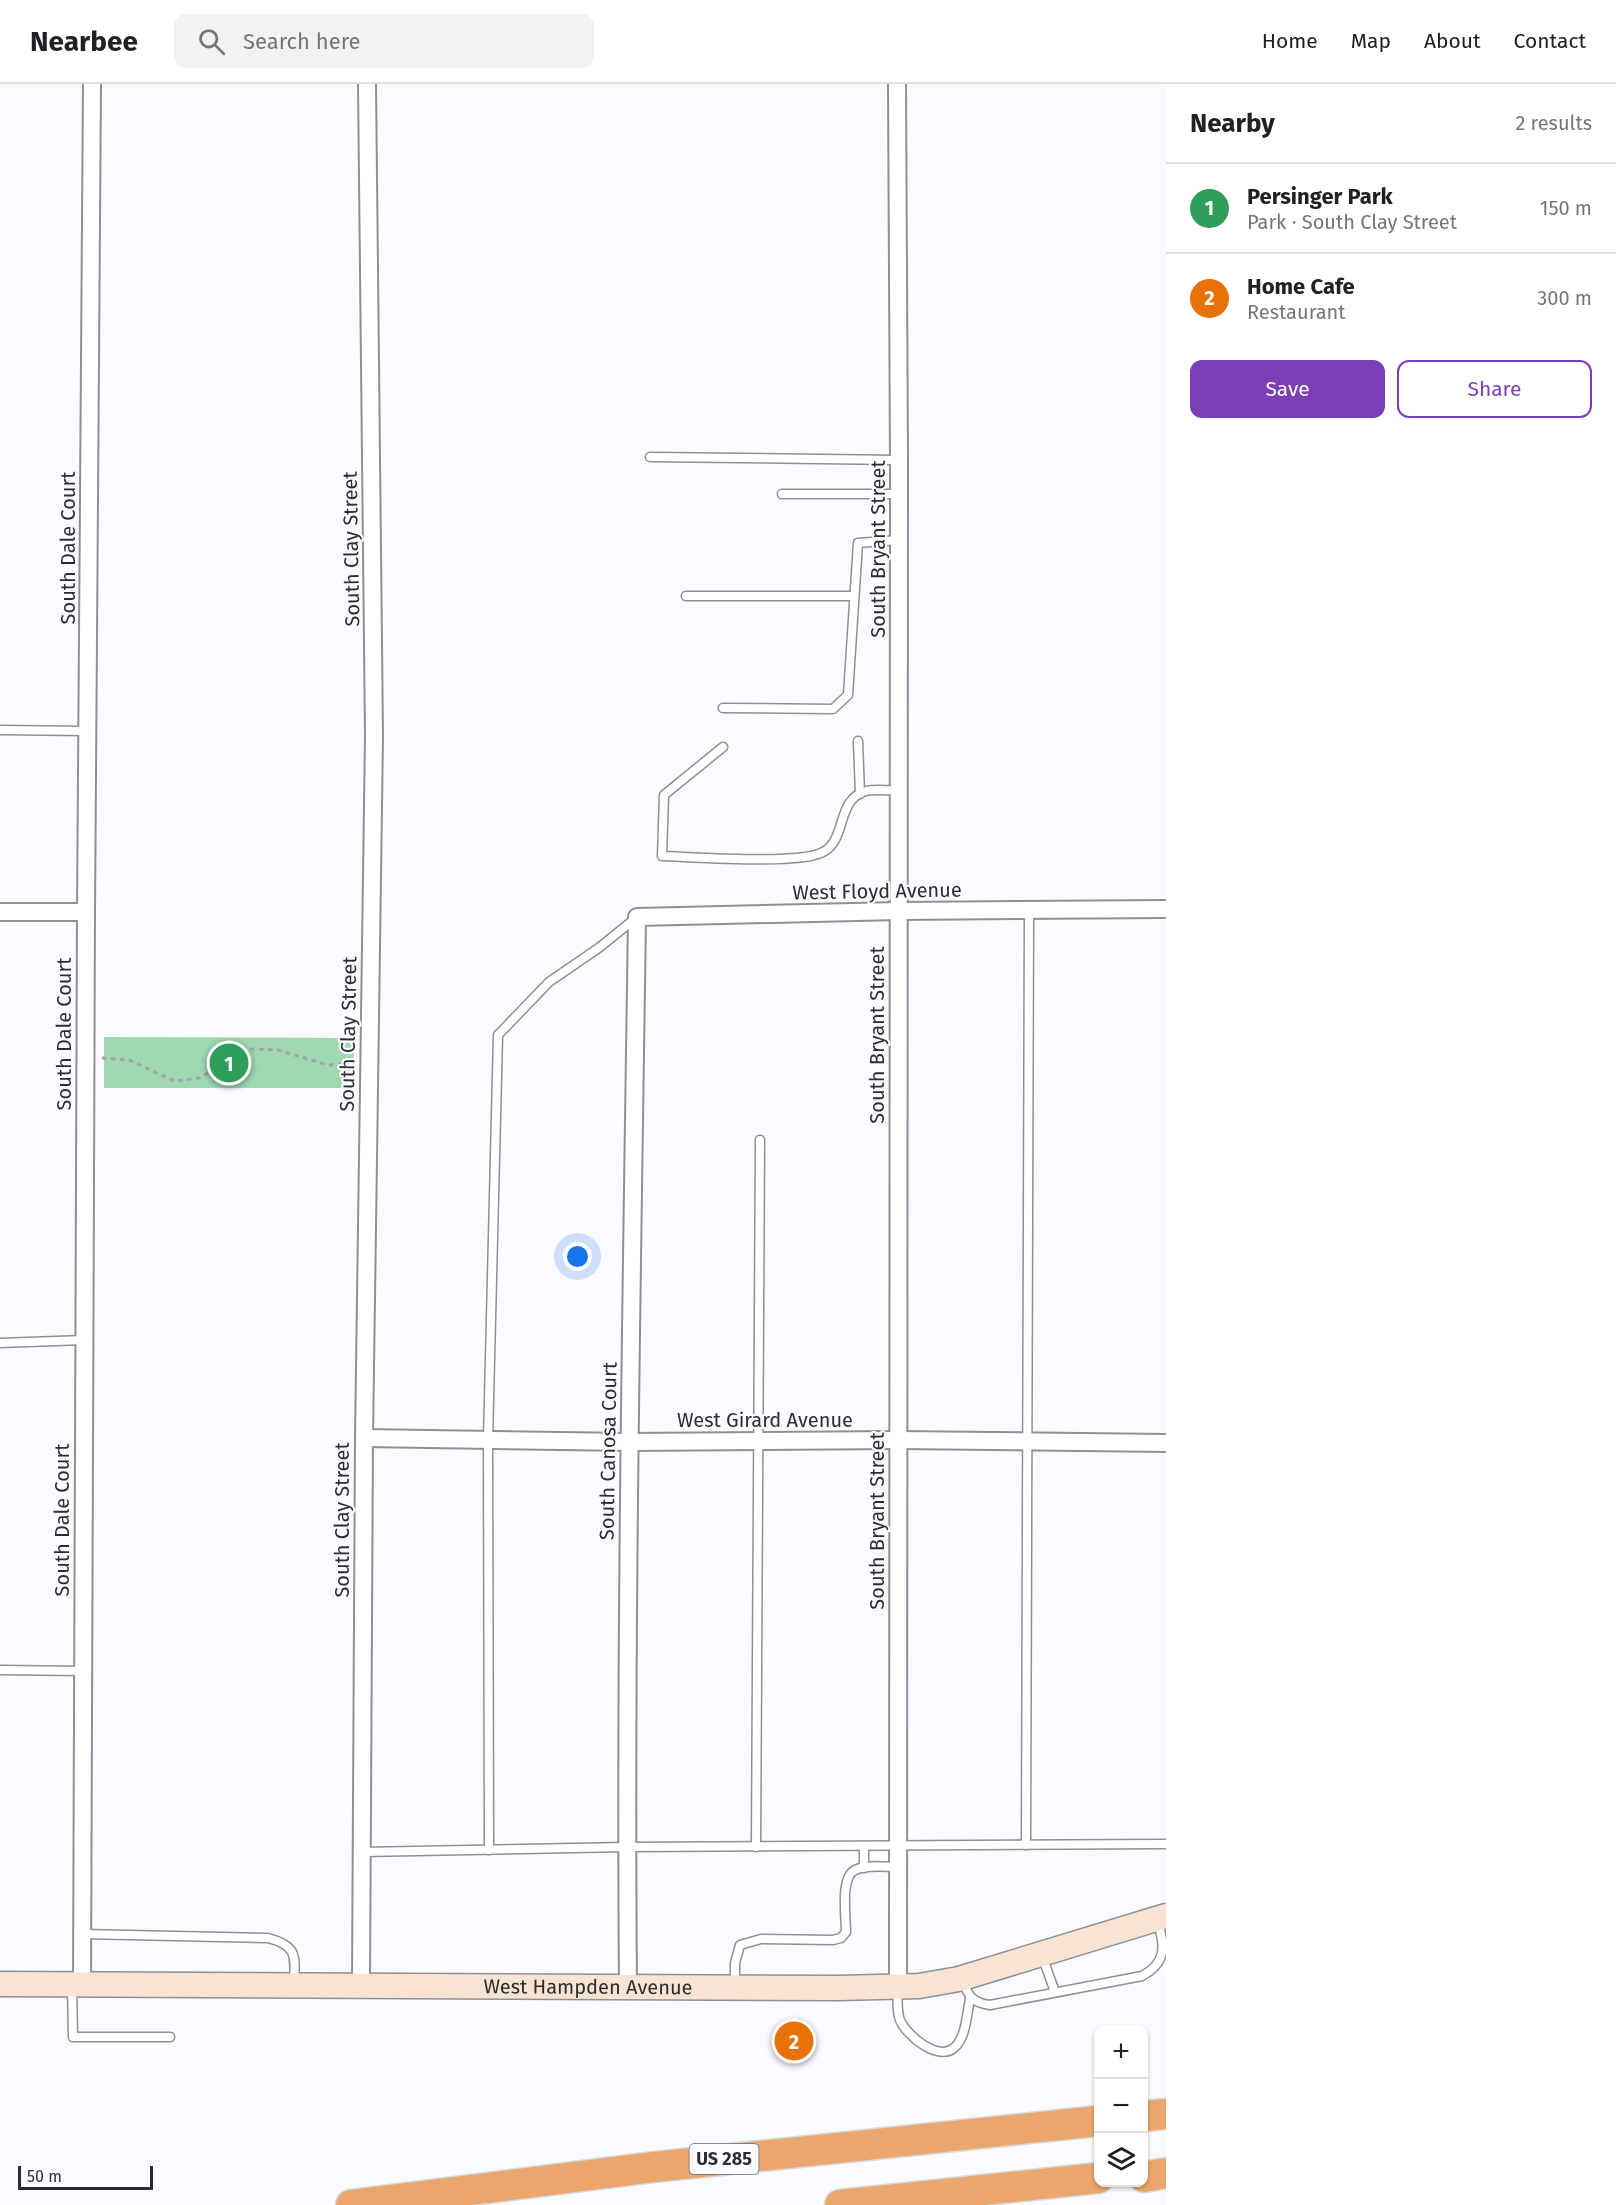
<!DOCTYPE html>
<meta charset="utf-8">
<style>
:root{--surface:#fff;--page:#f2f2f2;--text:#202124;--muted:#757577;--line:#e0e0e0;--accent:#7b3eb4}
body{margin:0;font-family:"Fira Sans",sans-serif;background:var(--page);color:var(--text)}
.controls{position:absolute;right:18px;bottom:18px;display:grid;overflow:hidden;border-radius:12px;box-shadow:0 2px 4px #0004}
.controls button{width:54px;height:54px;display:grid;place-items:center;padding:0;border:0;border-bottom:2px solid var(--line);background:var(--surface);color:var(--text);font:30px sans-serif}
.scale{position:absolute;left:18px;bottom:15px;width:135px;box-sizing:border-box;padding-left:6px;border:3px solid #2c2d2e;border-top:0;font-size:16px;line-height:21px;white-space:nowrap;color:#2c2d2e;-webkit-text-stroke:4px #fafbff;paint-order:stroke}
.you{position:absolute;left:578px;top:1173px;width:21px;height:21px;margin:-15px;border:4px solid #fff;border-radius:50%;background:#1a73e8;box-shadow:0 0 0 9px #1a73e833}
.badge{display:grid;place-items:center;width:39px;height:39px;border-radius:50%;background:var(--accent);color:#fff;font-size:20px;font-weight:700}
.pin{position:absolute;translate:-50% -50%;border:3px solid #fff;box-shadow:0 2px 6px #0006}
.list{margin:0;padding:0;list-style:none}
h2{display:flex;justify-content:space-between;align-items:center;height:78px;margin:0;padding:0 24px;font-size:26px}
h2 small{font-size:20px;font-weight:400;color:var(--muted)}
.list li{display:grid;grid-template-columns:39px 1fr auto;gap:18px;align-items:center;box-sizing:border-box;height:90px;padding:0 24px;border-top:2px solid var(--line)}
.list b{display:block;font-size:22px;white-space:nowrap}
.list p{margin:0;font-size:20px;white-space:nowrap;color:var(--muted)}
.list em{font-size:20px;font-style:normal;color:var(--muted)}
.actions{display:flex;gap:12px;padding:18px 24px}
.actions a{flex:1;padding:14px 0;border:2px solid var(--accent);border-radius:12px;text-align:center;font-size:21px;color:var(--accent)}
.actions .main{background:var(--accent);color:#fff}
.icon{flex:none;width:33px;height:33px;fill:none;stroke:currentColor;stroke-width:2;stroke-linecap:round;stroke-linejoin:round}
.map{position:relative;flex:none;width:1166px;height:2121px;overflow:hidden}
header{display:flex;align-items:center;gap:36px;box-sizing:border-box;height:84px;padding:0 30px;background:var(--surface);border-bottom:2px solid var(--line)}
header strong{font-size:28px}
nav{display:flex;gap:33px;margin-inline-start:auto;font-size:21px}
.search{width:420px;height:54px;background:var(--page);display:flex;align-items:center;gap:15px;box-sizing:border-box;padding:0 21px;border-radius:12px;color:var(--muted);font-size:22px}
main{display:flex}
aside{flex:1;background:var(--surface)}
.map>svg:first-child{display:block}
</style>
<header>
<strong>Nearbee</strong>
<div class="search"><svg class="icon" aria-label="search" viewBox="0 0 24 24"><circle cx="10" cy="10" r="6"/><path d="M15 15l6 6"/></svg>Search here</div>
<nav><a>Home</a><a>Map</a><a>About</a><a>Contact</a></nav>
</header>
<main>
<div class="map">
<svg width="1166" height="2121" viewBox="0 0 1166 2121">
<rect width="100%" height="100%" fill="#fafbff"/>
<!-- green -->
<polygon fill="#9fd7b1" points="104,953 354,954 353,1004 104,1004"/>
<g fill="none" stroke-linecap="round" stroke-linejoin="round">
<!-- lane casing -->
<g stroke="#8e9094" stroke-width="11">
<g id="lane">
<polyline points="650,373 899,376"/>
<polyline points="782,410 899,410"/>
<polyline points="686,512 854,512"/>
<polyline points="723,624 833,625 848,611 858,459 899,456"/>
<polyline points="0,646 87,647"/>
<polyline points="858,657 860,710"/>
<path d="M723 663 664 711 662 772C694 773 800 781 823 768 847 756 836 715 866 707 876 705 889 707 899 706"/>
<polyline points="0,1259 84,1256"/>
<polyline points="0,1586 83,1587"/>
<polyline points="1026,1761 1029,826"/>
<polyline points="756,1763 760,1056"/>
<polyline points="864,1763 864,1784"/>
<polyline points="489,1766 488,1356 498,951 549,898 600,863 637,833"/>
<polyline points="362,1768 626,1763 1166,1760"/>
<path d="M82 1850 268 1854C298 1862 295 1872 294 1900"/>
<polyline points="1042,1872 1055,1908"/>
<path d="M963 1897C968 1912 973 1919 990 1921L1142 1892C1166 1879 1166 1863 1157 1836"/>
<polyline points="72,1901 73,1953 170,1953"/>
<path d="M735 1903V1879L740 1861 761 1855 833 1856 841 1854 846 1848C846 1833 840 1793 855 1786 867 1780 886 1783 898 1783"/>
<path d="M898 1903C898 1914 896 1926 900 1936 906 1951 939 1979 955 1963 966 1953 967 1929 970 1915"/>
</g>
</g>
<!-- street casing -->
<g stroke="#8e9094" stroke-width="20">
<g id="street">
<polyline points="897,0 899,376 898,1903"/>
<polyline points="0,828 86,828"/>
<polyline points="364,1354 629,1358 898,1356 1166,1359"/>
<polyline points="82,1901 86,828 92,0"/>
<polyline points="361,1901 364,1354 374,652 367,0"/>
<path d="M628 1902C625 1546 632 1189 637 833L898 827 1166 825"/>
</g>
</g>
<!-- secondary casing -->
<g stroke="#8e9094" stroke-width="27">
<g id="secondary">
<path id="s1" d="M0 1900 839 1904 919 1902 959 1895 1166 1832"/>
</g>
</g>
<!-- highway casing -->
<g stroke="#d9d9d9" stroke-width="33">
<g id="highway">
<polyline points="1144,2032 1166,2030"/>
<polyline points="1144,2093 1166,2089"/>
<polyline points="351,2121 654,2083 1098,2037"/>
<polyline points="840,2121 1098,2094"/>
</g>
</g>
<!-- path -->
<polyline stroke="#a2a3a6" stroke-width="3" stroke-dasharray="4.5 4.5" stroke-linecap="butt" points="102,974 129,976 174,997 199,994 210,988 227,987 230,968 252,965 278,966 328,981 353,980"/>
<!-- lane -->
<use href="#lane" stroke="#fff" stroke-width="8"/>
<!-- street -->
<use href="#street" stroke="#fff" stroke-width="16"/>
<!-- secondary -->
<use href="#secondary" stroke="#f9e4d3" stroke-width="24"/>
<!-- highway -->
<use href="#highway" stroke="#eaa66d" stroke-width="30"/>
</g>
<g text-anchor="middle" stroke-width="4.5" stroke-linejoin="round" paint-order="stroke">
<!-- shield labels -->
<rect fill="#fafbff" stroke="#6a6b6d" stroke-width="1.5" x="689.5" y="2060" width="69" height="30" rx="4.5"/>
<g font-size="18" font-weight="bold" fill="#2c2d2e">
<text x="724" y="2081">US 285</text>
</g>
<!-- street labels -->
<g font-size="20" fill="#2c2d2e" stroke="#fafbff">
<text transform="translate(68 464) rotate(-90)" y="7">South Dale Court</text>
<text transform="translate(351 465) rotate(-91)" y="7">South Clay Street</text>
<text transform="translate(878 465) rotate(-90)" y="7">South Bryant Street</text>
<text transform="translate(877 807) rotate(-1)" y="7">West Floyd Avenue</text>
<text transform="translate(64 950) rotate(-90)" y="7">South Dale Court</text>
<text transform="translate(348 950) rotate(-89)" y="7">South Clay Street</text>
<text transform="translate(877 951) rotate(-90)" y="7">South Bryant Street</text>
<text x="765" y="1343">West Girard Avenue</text>
<text transform="translate(608 1367) rotate(-89)" y="7">South Canosa Court</text>
<text transform="translate(62 1436) rotate(-90)" y="7">South Dale Court</text>
<text transform="translate(342 1436) rotate(-90)" y="7">South Clay Street</text>
<text transform="translate(877 1437) rotate(-90)" y="7">South Bryant Street</text>
<text dy="7" stroke="none"><textPath href="#s1" startOffset="588">West Hampden Avenue</textPath></text>
</g>
</g>
</svg>
<div class="controls">
<button>+</button>
<button>−</button>
<button><svg class="icon" aria-label="layers" viewBox="0 0 24 24"><path d="M12 4l9 5-9 5-9-5zM3 14l9 5 9-5"/></svg></button>
</div>
<div class="scale">50 m</div>
<div class="you"></div>
<div class="pin badge" style="left:229px;top:979px;background:#2e9e5b">1</div>
<div class="pin badge" style="left:794px;top:1957px;background:#e8710a">2</div>
</div>
<aside>
<h2>Nearby<small>2 results</small></h2>
<ul class="list">
<li><span class="badge" style="background:#2e9e5b">1</span><div><b>Persinger Park</b><p>Park · South Clay Street</p></div><em>150 m</em></li>
<li><span class="badge" style="background:#e8710a">2</span><div><b>Home Cafe</b><p>Restaurant</p></div><em>300 m</em></li>
</ul>
<div class="actions"><a class="main">Save</a><a>Share</a></div>
</aside>
</main>
